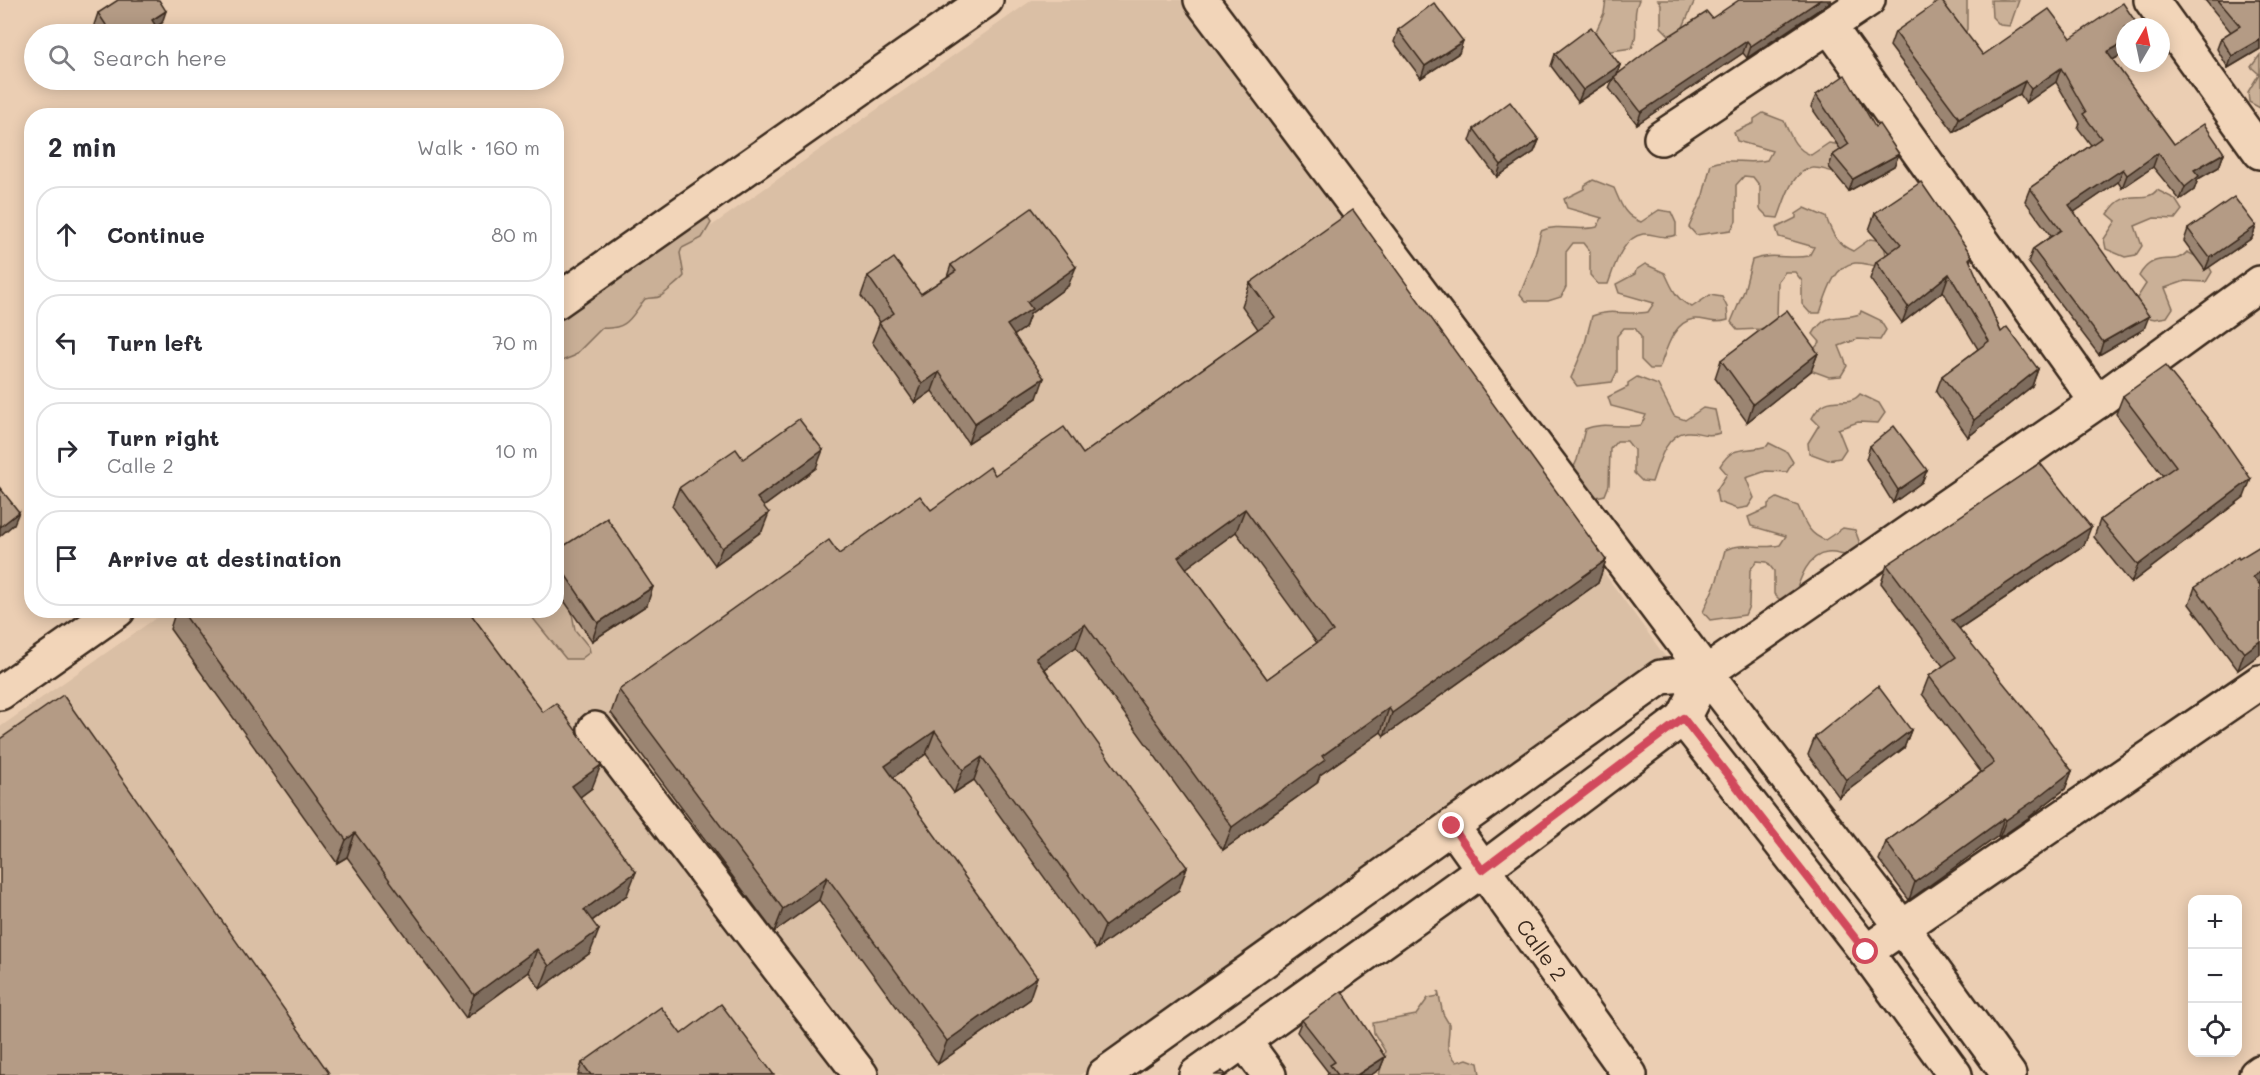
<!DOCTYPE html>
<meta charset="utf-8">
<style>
:root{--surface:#fff;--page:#f7f7f7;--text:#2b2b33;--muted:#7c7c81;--line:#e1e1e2}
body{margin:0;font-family:Mali,sans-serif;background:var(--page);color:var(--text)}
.controls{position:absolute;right:18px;bottom:18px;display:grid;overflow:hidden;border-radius:12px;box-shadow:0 3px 15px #0003}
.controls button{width:54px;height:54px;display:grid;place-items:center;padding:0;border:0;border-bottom:2px solid var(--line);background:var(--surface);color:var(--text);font:30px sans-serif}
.compass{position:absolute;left:2116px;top:18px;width:54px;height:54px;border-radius:50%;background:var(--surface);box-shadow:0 3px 15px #0003;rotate:9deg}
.stop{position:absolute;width:18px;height:18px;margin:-14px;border:4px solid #d1495b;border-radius:50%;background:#fff}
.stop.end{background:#d1495b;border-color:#fff;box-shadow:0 2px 6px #0008}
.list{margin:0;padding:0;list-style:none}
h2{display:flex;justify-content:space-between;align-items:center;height:78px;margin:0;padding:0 24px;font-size:26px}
h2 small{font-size:20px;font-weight:400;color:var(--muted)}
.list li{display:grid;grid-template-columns:39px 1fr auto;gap:18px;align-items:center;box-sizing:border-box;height:96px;margin:0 12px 12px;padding:0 12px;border:2px solid var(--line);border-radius:24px}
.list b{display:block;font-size:22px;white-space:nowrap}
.list p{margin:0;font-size:20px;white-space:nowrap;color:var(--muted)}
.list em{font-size:20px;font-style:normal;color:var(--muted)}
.icon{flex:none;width:33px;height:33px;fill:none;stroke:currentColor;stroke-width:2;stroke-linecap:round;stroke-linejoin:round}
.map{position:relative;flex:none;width:2260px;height:1075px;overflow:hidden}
.search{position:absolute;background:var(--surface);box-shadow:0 3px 15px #0003;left:24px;top:24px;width:540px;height:66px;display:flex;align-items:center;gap:15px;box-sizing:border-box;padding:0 21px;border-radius:33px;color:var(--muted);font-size:22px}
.panel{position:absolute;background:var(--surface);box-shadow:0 3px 15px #0003;left:24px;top:108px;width:540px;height:510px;border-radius:24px}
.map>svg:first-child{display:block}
</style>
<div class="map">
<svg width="2260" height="1075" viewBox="0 0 2260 1075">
<rect width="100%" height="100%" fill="#ebceb3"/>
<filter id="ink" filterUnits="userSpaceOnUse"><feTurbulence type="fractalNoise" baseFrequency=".0167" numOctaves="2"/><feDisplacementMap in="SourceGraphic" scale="12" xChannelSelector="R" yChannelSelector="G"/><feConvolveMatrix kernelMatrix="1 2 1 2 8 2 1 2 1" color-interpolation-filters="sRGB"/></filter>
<g filter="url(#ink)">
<!-- built -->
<polygon fill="#dabfa5" points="1032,0 1185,0 1667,659 1080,1075 0,1075 0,727 166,611 556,610 557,335"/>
<!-- green -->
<g fill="#cab097" stroke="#826d5a" stroke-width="1.5">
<path d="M1606 0H1639C1631 15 1640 33 1632 48L1597 53 1590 45 1604 13Z"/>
<polygon points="1658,0 1695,0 1679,36 1669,35 1661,27 1661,4"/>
<polygon points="1935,0 1967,0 1967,29 1963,38 1921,35"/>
<polygon points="1991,0 2019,0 2010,26 2000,25 1992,17"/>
<polygon points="2260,55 2260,108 2249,102 2248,92 2259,74 2251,67"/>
<path d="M1763 113 1784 121C1791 137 1795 149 1811 155L1829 143 1841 145 1846 156 1837 172C1829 172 1820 167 1813 168 1791 170 1785 201 1778 218L1768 217 1760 209V186L1753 177 1744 176 1736 185V221L1731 230 1696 235 1689 227 1703 195 1711 164C1729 157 1748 165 1767 160L1772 151 1737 141 1734 132 1754 123V119Z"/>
<path d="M1593 180 1614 188C1621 204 1624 216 1641 222L1659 210 1671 212 1676 223V235C1661 240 1655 233 1643 234 1622 237 1614 268 1608 284H1598L1590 275V252L1583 243H1573L1566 252V287L1561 297 1548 301H1526L1520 294 1533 262 1541 231C1559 223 1577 232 1597 227L1602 218 1567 208 1564 199 1584 189 1585 185Z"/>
<path d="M2157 190 2175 199 2182 210 2175 219 2154 218 2135 226 2142 246 2136 255 2125 257 2106 249 2104 239 2116 221 2108 214C2126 184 2144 206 2157 190Z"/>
<path d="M1805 208 1826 217C1832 233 1836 244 1853 251L1870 239 1883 241 1888 264C1873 269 1867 262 1855 263 1833 265 1826 296 1820 313H1810L1802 304V281L1795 272H1785L1778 281 1777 316 1773 325 1760 329 1738 330 1731 322 1744 291 1752 260C1771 252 1789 260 1809 256L1814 247 1779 237 1776 228 1796 218V214Z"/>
<path d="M703 218H708L711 223 702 238 682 248 680 253 684 276C681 280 664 294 661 296 656 299 651 297 645 299 631 316 629 330 602 328L574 356 557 363 556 315Z"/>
<path d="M2187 252 2206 261 2212 272 2206 282 2185 281 2165 288 2173 308 2167 317 2155 319 2145 317 2135 301 2146 284 2139 276C2155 248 2174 268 2187 252Z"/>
<path d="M1645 264 1665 273C1672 288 1676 300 1692 307L1710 295 1722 297 1727 307 1728 320C1711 325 1706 318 1694 319 1672 322 1666 352 1659 369H1650L1641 360V337L1635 328H1624L1617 336V372L1612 382 1577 386 1571 378 1584 347 1592 316C1610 308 1629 316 1648 312L1654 303 1619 293 1616 284 1635 274 1636 270Z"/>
<path d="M1861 311 1880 320 1886 330 1880 340 1858 339 1839 346 1847 366 1841 376 1829 377 1810 370 1813 350 1820 342 1813 334C1827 310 1838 321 1860 314Z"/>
<path d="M1637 377 1658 385 1674 416 1685 420 1703 408 1715 410 1720 433C1705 438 1699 431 1687 432 1665 434 1658 465 1652 482L1642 481 1634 473V450L1627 441H1617L1610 449 1609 485 1605 495 1592 498 1563 491 1577 460 1585 429C1603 421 1622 429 1641 425L1646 415 1611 406 1608 397 1628 387V383Z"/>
<path d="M1860 394 1879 403 1885 413 1878 423 1858 422 1838 429 1846 449 1840 458 1828 460 1809 453 1808 443 1819 425 1812 418C1827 389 1847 410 1860 394Z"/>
<path d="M1769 443 1787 452 1793 462 1787 472 1766 471 1746 478 1754 498 1748 507 1737 509 1718 502 1716 491 1727 474 1720 466C1734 443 1745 453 1767 446Z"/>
<path d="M1777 498 1798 506C1805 522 1808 534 1825 540L1843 528 1855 530 1859 541 1860 554C1844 559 1838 551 1827 553 1805 555 1798 586 1792 603L1782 602 1774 594V571L1767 562 1757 561 1750 570 1749 606 1745 615 1710 620 1703 612 1717 580 1725 550C1743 541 1761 550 1780 545L1786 536 1751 526 1748 517 1768 508V504Z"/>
<polygon points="557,585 571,608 575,630 589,647 590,652 581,659 566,659 527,611 556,610"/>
<path d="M1438 991 1443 1014 1449 1024C1450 1043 1442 1046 1457 1062L1467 1059 1478 1063 1480 1074 1379 1075 1385 1051 1374 1033 1373 1023 1416 1015 1428 998 1439 996Z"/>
</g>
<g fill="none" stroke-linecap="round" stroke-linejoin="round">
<!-- minor casing -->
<g stroke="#3b2a1e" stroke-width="38">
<g id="minor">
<polyline points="1201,0 1706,673 1902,927 2009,1075"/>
<polyline points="2151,0 2260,152"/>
<polyline points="1829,26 2097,402"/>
<polyline points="1661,138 1868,0"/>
<polyline points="556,302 986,0"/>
<polyline points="0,693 118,610"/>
<polyline points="1683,718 1866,952 1955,1075"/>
<polyline points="595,729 861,1075"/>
<path id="s1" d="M1452 826 1630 1075"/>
<polyline points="1866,952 2260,682"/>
<polyline points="1244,1041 1269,1075"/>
<polyline points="1104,1075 1661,677 1706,673"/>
<polyline points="1196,1075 1482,870 1683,718 1706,673 2097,402 2260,283"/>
<polyline points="2256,1075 2260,1072"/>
</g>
</g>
<!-- minor -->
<use href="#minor" stroke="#f2d5b9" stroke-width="33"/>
</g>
<!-- wall -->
<g fill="#9b8572" stroke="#3b2a1e" stroke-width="1.5" fill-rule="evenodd">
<polygon points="2205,0 2260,0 2260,49 2228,68 2217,49 2221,38 2231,32"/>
<polygon points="1830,2 1747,58 1743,53 1637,124 1609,88 1613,79 1578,102 1551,66 1555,54 1620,65 1617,74 1712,18"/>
<polygon points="98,13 162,23 156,27 155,34 100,34 94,25"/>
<polygon points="1398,30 1459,53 1421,78 1394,42"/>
<polygon points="1895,32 1983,55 2071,38 2125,53 2112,60 2174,144 2224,153 2219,167 2198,179 2194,190 2180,200 2153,167 2122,188 2118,182 2074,212 2144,329 2099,355 2028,262 2033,249 2051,236 2025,201 2030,188 2091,145 2078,128 2080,123 2056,82 2026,103 2020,94 1954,132 1890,46"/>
<polygon points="1816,95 1875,127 1899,154 1894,166 1849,191 1829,167 1833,155 1841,150 1811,107"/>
<polygon points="1474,129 1539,140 1534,152 1497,177 1470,141"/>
<polygon points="1875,213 1972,256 1970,262 2001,332 2038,369 2032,386 1968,437 1936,392 1942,376 1978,349 1943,291 1902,323 1870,279 1876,262 1889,253 1869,230"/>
<polygon points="2256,226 2252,238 2205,270 2184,241 2188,229"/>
<polygon points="951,265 1068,286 1030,314 1025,328 1014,335 1037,398 968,443 932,391 915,403 872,342 880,322 861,296 868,276 921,294 947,277"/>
<path d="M1250 283 1606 560 1598 583 1384 736 1381 732 1320 775 1317 783 1223 850 1076 647 1045 669 1179 890 1096 949 974 780 954 793 926 754 893 777 1029 1000 938 1064 819 900 774 932 611 713 619 690 839 554 931 510 995 475 1083 454 1258 329 1242 306ZM1236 532 1317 643 1267 679 1186 568Z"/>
<polygon points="1818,353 1811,371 1747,422 1715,378 1721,360"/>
<polygon points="2123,396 2244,497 2131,583 2094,537 2100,520 2163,476 2116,414"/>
<polygon points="1870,446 1927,470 1922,482 1893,503 1866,459"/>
<polygon points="743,459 816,468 764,506 762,531 715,565 672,506 679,488"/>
<polygon points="2084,545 1959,629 2072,771 2065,789 2028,818 1999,838 1998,836 1909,900 1879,860 1886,842 1981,772 1922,694 1929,676 1943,666 1881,583 1887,565"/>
<polygon points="556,551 647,605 592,641 556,589"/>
<polygon points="2260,584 2260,654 2238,670 2189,604 2195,587"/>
<polygon points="176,610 468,610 592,788 580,797 627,895 592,921 590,953 540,989 529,972 466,1018 347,857 337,863 170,629"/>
<polygon points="1911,730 1904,748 1839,797 1808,755 1815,737"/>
<polygon points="1302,1020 1385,1057 1380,1069 1371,1075 1327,1075 1328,1072 1297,1032"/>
<polygon points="681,1034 774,1075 578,1075 582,1063"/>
</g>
<!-- shaded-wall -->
<g fill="#7e6c5d" stroke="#3b2a1e" stroke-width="1.5">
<polygon points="1820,0 1831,0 1830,2 1747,58 1751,46"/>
<polygon points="166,11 162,23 147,32 152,20"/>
<polygon points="157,28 155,34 147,34"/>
<polygon points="2260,40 2260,49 2228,68 2232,56"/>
<polygon points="1463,41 1459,53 1421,78 1425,66"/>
<polygon points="1747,41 1743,53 1637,124 1641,112"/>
<polygon points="2125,42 2125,53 2102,66 2107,52"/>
<polygon points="1620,65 1616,77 1614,77 1613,79 1578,102 1583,90"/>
<polygon points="2061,68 2056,82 2026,103 2031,89"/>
<polygon points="2025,81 2020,94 1954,132 1959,118"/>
<polygon points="1539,140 1534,152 1497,177 1501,165"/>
<polygon points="2158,153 2153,167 2122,188 2127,175"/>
<polygon points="2224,153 2219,167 2198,179 2194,190 2180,200 2185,187 2194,170"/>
<polygon points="1899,154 1894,166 1849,191 1853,179"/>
<polygon points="2123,169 2118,182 2064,219 2069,205"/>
<polygon points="2256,226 2252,238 2205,270 2210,258"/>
<polygon points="1076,267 1068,286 1030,314 1025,328 1000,345 1007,325 1027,302"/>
<polygon points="1949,274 1943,291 1902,323 1908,307"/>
<polygon points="2149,316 2144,329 2099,355 2103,342"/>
<polygon points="1818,353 1811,371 1747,422 1753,404"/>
<polygon points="2038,369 2032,386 1968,437 1974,420"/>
<polygon points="939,372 932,391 915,403 922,384"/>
<polygon points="1044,378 1037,398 968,443 975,423"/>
<polygon points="823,450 816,468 751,516 757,498"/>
<polygon points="1927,470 1922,482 1893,503 1898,490"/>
<polygon points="2251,479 2244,497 2131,583 2138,565"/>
<polygon points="1245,509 1236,532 1170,580 1178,557"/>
<polygon points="19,512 14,524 0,536 0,527"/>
<polygon points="769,513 762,531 715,565 722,548"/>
<polygon points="2091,527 2084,545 1945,638 1952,620"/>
<polygon points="1606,560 1598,583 1384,736 1392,713"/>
<polygon points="2260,572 2260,584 2247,594 2253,577"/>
<polygon points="653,587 647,605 592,641 598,623"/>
<polygon points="1085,624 1076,647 1028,681 1036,658"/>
<polygon points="2260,641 2260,654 2238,670 2244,653"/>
<polygon points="1389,708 1381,732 1320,775 1317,783 1223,850 1232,827 1322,756"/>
<polygon points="1911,730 1904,748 1839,797 1846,780"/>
<polygon points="935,731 926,754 877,789 885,766"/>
<polygon points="982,757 974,780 954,793 963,770"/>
<polygon points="601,765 592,788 564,809 572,786"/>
<polygon points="2072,771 2065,789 2028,818 1999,838 2006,820"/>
<polygon points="2004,818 1998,836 1909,900 1915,882"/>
<polygon points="355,833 347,857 337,863 346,840"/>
<polygon points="1187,867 1179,890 1096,949 1105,926"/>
<polygon points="636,872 627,895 575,933 584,910"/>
<polygon points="827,877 819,900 774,932 783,909"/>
<polygon points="599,930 590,953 540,989 549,966"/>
<polygon points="537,949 529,972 466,1018 474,995"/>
<polygon points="1037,977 1029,1000 938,1064 947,1041"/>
<polygon points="1385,1057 1380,1069 1371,1075 1357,1075"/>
</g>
<!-- building -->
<g fill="#b49b85" stroke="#3b2a1e" stroke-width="1.5" fill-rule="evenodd">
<polygon points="118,0 159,0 166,11 152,20 157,28 147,34 112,34 98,13"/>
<polygon points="1739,0 1820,0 1751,46 1747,41 1641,112 1614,77 1658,43 1707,12 1712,18"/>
<polygon points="1941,0 1983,55 2049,9 2071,38 2123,3 2139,27 2125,27 2125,42 2107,52 2174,144 2204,124 2224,153 2194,170 2199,176 2185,187 2158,153 2127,175 2123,169 2069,205 2149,316 2103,342 2033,249 2061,230 2030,188 2101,138 2083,114 2086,112 2061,68 2031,89 2025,81 1959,118 1895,32"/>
<polygon points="2218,0 2260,0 2260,40 2232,56 2221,38 2240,26"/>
<polygon points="1434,3 1463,41 1425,66 1398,30"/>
<polygon points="1591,27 1620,65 1583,90 1555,54"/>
<polygon points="1845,75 1875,127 1879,124 1899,154 1853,179 1833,155 1849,144 1816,95"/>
<polygon points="1510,102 1539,140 1501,165 1474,129"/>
<polygon points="1921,182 1972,256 1969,259 2001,332 2007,327 2038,369 1974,420 1942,376 1989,341 1949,274 1908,307 1876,262 1901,244 1875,213"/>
<polygon points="2234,197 2256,226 2210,258 2188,229"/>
<polygon points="1032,208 1076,267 1027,302 1032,309 1007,325 1044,378 975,423 939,372 922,384 879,323 894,313 868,276 894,258 921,294 956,271 951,265"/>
<path d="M1353 210 1606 560 1392 713 1389 708 1322 756 1325 760 1232 827 1085 624 1036 658 1187 867 1105 926 982 757 963 770 935 731 885 766 1037 977 947 1041 827 877 783 909 619 690 829 540 839 554 920 496 931 510 990 467 995 475 1064 427 1083 454 1275 317 1250 283ZM1245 509 1333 631 1267 679 1178 557Z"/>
<polygon points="1787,310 1818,353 1753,404 1721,360"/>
<polygon points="2165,366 2217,430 2251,479 2138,565 2100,520 2176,466 2123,396"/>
<polygon points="799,419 823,450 757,498 769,513 722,548 679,488 736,449 743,459"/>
<polygon points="1894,426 1927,470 1898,490 1870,446"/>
<polygon points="2040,463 2091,527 1952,620 2041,729 2072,771 2035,800 2006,820 2004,818 1915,882 1886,842 1994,763 1929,676 1956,657 1887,565"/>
<polygon points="0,488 19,512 0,527"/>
<polygon points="607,518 653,587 598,623 556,561 556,551"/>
<polygon points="2260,546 2260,572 2253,577 2260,585 2260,641 2244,653 2195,587 2238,557 2239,559"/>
<polygon points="181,610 468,610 543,712 556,703 601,765 572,786 636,872 584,910 599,930 549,966 537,949 474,995 355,833 346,840"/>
<polygon points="1878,686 1911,730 1846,780 1815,737"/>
<polygon points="63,695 329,1073 326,1075 0,1075 0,739"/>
<polygon points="1342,991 1385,1057 1357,1075 1338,1075 1330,1065 1335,1062 1302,1020"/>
<polygon points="721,1004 774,1075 591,1075 582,1063 661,1007 681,1034"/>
<polygon points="1222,1071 1225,1075 1215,1075"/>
</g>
</g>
<g fill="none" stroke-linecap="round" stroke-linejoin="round" filter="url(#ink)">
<!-- route -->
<polyline stroke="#d1495b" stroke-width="8" points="1452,826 1482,870 1683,718 1866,952"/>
</g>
<g text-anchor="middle" stroke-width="4.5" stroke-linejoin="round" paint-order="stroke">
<!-- street labels -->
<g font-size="21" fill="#3b2a1e" stroke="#f2d5b9">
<text dy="7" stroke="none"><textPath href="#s1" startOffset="153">Calle 2</textPath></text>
</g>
</g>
</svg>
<div class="controls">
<button>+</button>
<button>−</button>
<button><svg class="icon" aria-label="locate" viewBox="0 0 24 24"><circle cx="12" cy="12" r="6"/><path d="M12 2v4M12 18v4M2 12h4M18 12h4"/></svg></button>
</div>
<svg class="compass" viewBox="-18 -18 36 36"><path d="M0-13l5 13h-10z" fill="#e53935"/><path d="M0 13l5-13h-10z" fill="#7c7c81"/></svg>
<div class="stop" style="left:1866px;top:952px"></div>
<div class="stop end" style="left:1452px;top:826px"></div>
<div class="search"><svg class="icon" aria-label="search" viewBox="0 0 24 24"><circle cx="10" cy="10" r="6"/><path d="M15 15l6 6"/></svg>Search here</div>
<section class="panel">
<h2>2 min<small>Walk · 160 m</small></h2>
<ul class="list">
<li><svg class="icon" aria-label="ahead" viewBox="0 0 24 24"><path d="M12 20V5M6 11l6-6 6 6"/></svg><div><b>Continue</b></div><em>80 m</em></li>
<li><svg class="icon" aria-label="left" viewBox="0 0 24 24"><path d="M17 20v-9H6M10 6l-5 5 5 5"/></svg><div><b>Turn left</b></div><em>70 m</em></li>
<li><svg class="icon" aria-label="right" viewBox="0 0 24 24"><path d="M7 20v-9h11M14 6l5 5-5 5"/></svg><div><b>Turn right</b><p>Calle 2</p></div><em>10 m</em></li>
<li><svg class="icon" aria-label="arrive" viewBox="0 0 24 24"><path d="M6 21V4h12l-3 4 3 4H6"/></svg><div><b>Arrive at destination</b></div></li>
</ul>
</section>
</div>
